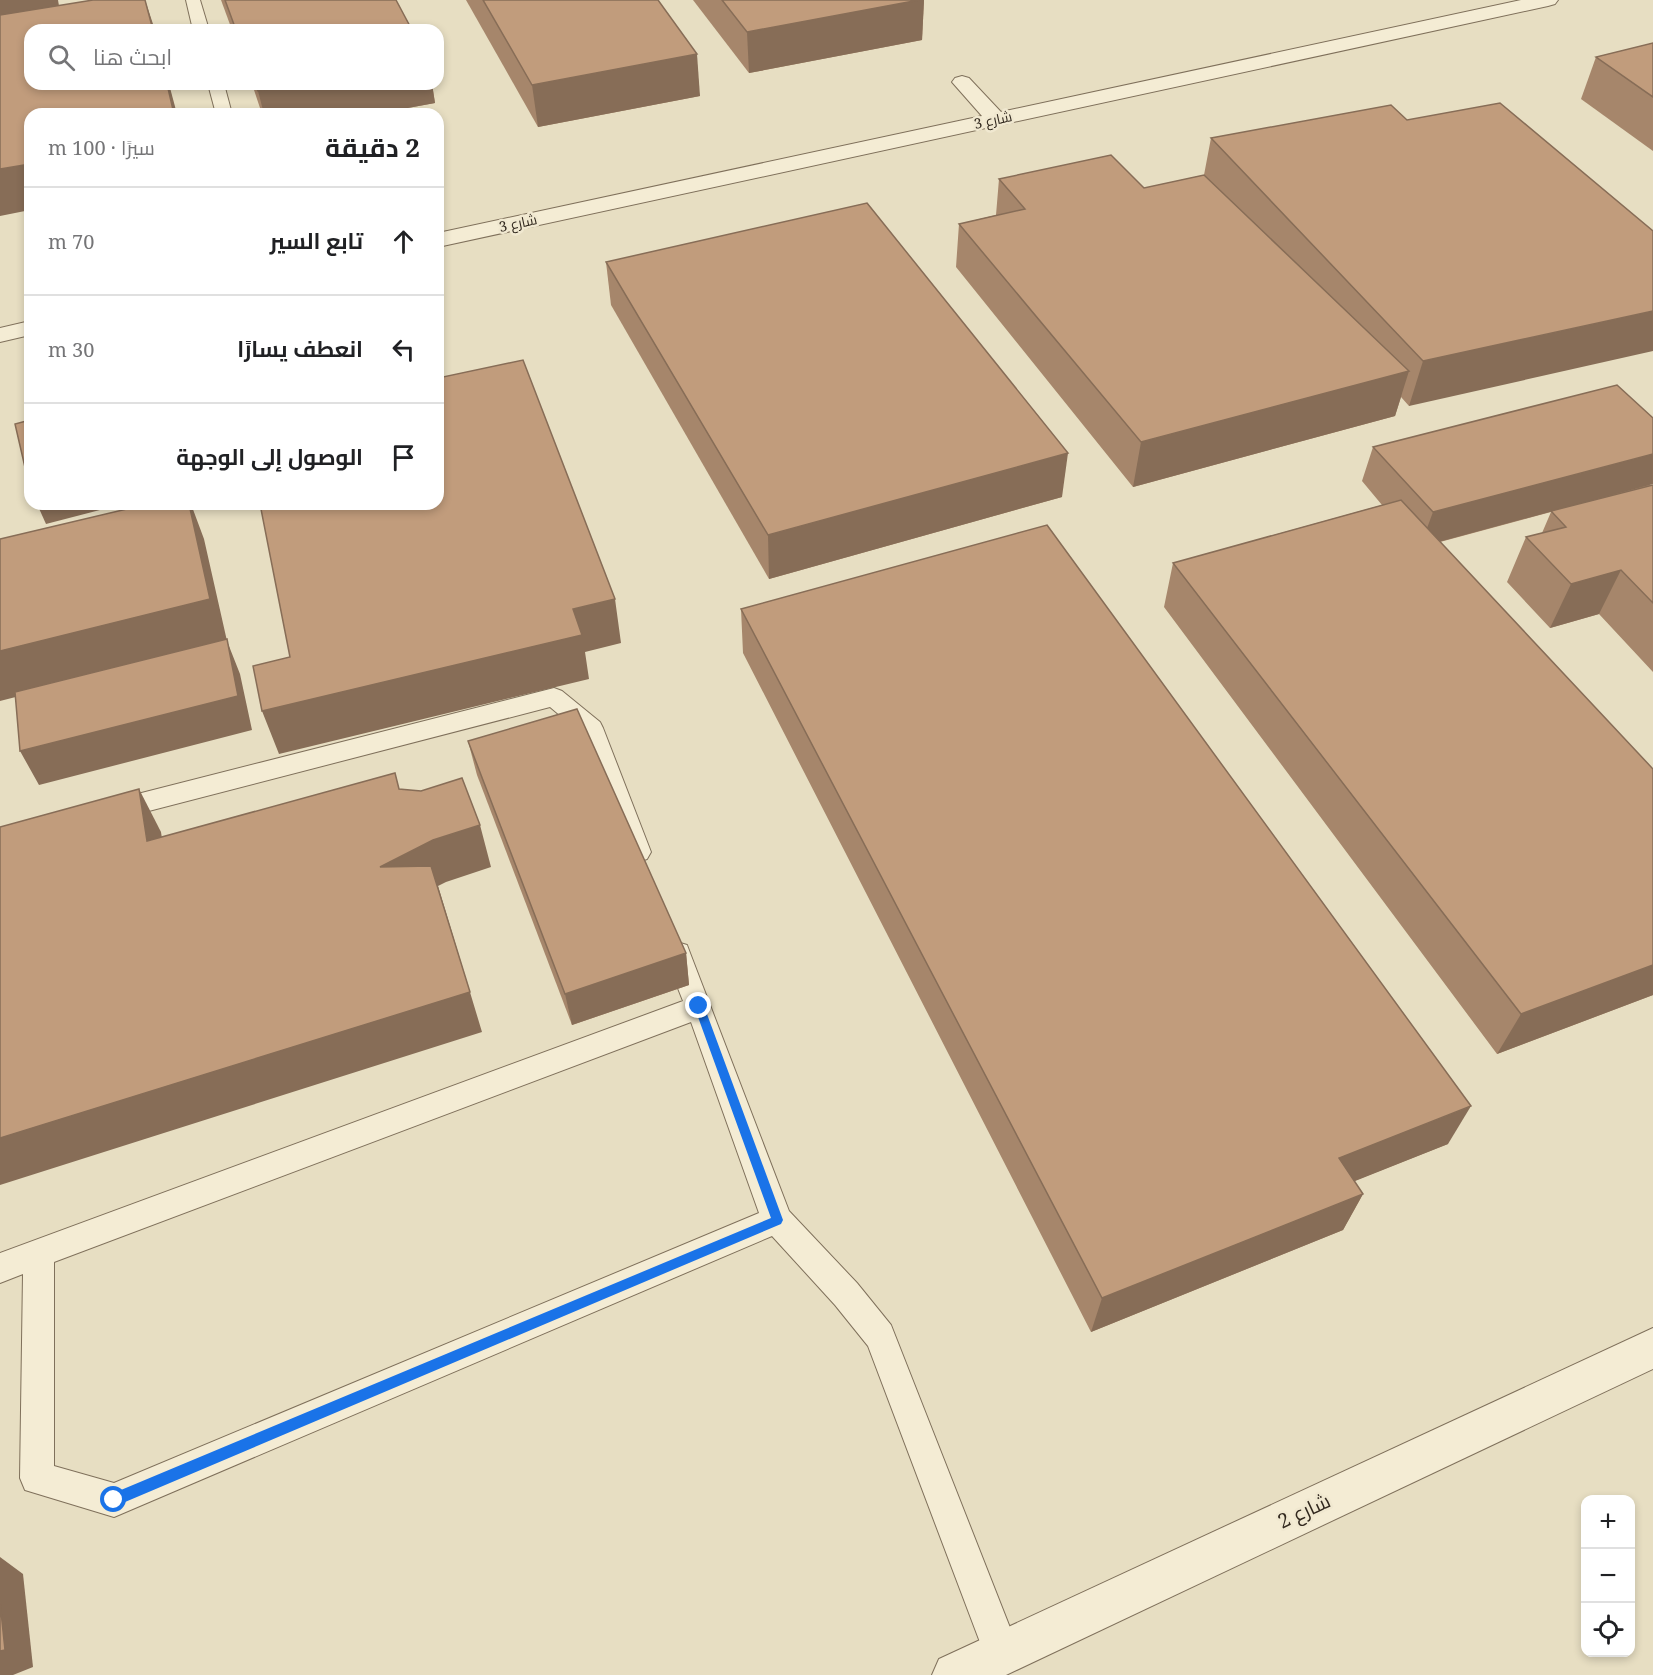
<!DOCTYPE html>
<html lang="ar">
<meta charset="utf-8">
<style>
:root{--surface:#fff;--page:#f2f2f2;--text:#202124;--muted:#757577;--line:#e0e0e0}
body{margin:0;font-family:"Noto Serif",Cairo,serif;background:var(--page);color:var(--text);direction:rtl}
.controls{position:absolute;right:18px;bottom:18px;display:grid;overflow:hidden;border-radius:12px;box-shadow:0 3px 9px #0003}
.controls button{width:54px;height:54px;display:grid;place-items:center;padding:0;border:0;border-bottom:2px solid var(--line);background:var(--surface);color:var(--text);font:30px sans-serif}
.stop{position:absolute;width:18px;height:18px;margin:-14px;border:4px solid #1a73e8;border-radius:50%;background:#fff}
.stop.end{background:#1a73e8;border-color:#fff;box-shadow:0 2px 6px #0008}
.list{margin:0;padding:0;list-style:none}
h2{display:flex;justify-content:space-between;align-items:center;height:78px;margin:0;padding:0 24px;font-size:26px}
h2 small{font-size:20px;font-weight:400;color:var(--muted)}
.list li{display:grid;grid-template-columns:39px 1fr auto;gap:18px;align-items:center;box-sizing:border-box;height:108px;padding:0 24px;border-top:2px solid var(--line)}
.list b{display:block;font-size:22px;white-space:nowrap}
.list em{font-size:20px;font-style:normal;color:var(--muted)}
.icon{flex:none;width:33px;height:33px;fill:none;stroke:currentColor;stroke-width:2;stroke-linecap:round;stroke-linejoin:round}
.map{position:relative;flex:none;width:1653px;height:1675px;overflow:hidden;direction:ltr}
.search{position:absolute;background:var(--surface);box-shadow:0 3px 9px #0003;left:24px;top:24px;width:420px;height:66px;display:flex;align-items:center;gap:15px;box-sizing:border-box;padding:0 21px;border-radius:18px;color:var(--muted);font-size:22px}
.panel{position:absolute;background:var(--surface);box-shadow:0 3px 9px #0003;left:24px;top:108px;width:420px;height:402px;border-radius:18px;direction:rtl}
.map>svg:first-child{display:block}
</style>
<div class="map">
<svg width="1653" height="1675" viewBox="0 0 1653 1675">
<rect width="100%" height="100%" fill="#e7dec2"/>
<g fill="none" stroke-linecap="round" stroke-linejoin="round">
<!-- service casing -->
<g stroke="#7f705b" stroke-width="2">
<g id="service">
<polygon points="186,0 200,0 209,30 193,30"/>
<polygon points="208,84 224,84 232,114 216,114"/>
<polygon points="554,688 562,691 600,722 603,728 651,852 647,859 638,862 629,859 581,733 550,707 114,820 105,817 101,810 105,803 114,800"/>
<path d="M677 942 687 945 690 953 789 1211 857 1283 891 1325 1020 1653 1015 1666 1002 1671 989 1666 868 1346 835 1305 772 1236 114 1517 25 1490 20 1478 23 1274 0 1283V1253L683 1001 664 953 667 945ZM691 1022 759 1213 114 1483 54 1466V1262Z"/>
</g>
</g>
<!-- minor casing -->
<g stroke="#7f705b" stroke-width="2">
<g id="minor">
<polygon points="1521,0 1558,0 1555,4 1548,6 438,247 438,233 982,116 952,82 955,78 962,76 969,78 1001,112"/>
<polygon points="30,321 30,335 0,342 0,328"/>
<polygon points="1653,1328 1653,1369 1006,1675 932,1675 939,1659"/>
</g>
</g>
<!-- service -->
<use href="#service" fill="#f4ecd4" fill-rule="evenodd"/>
<!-- minor -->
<use href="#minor" fill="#f4ecd4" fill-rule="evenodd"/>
</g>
<!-- wall -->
<g fill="#a6866b">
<polygon points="221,0 396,0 412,30 232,30"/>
<polygon points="466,0 658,0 700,96 538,127"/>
<polygon points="693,0 924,0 922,40 749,73"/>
<polygon points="1653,43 1653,151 1581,99 1596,57"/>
<polygon points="252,84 432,84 435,103 375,114 262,114"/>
<polygon points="1407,120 1653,231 1409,406 1401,397 1395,416 1133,487 956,267 959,224 996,215 999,179 1144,188 1204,175 1211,138"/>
<polygon points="606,262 1062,497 769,579 611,305"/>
<polygon points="1373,447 1653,485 1653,672 1599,614 1550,628 1507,582 1526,537 1542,533 1551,512 1440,542 1653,995 1497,1054 1164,607 1173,563 1382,505 1362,481"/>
<polygon points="741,609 1448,1144 1354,1181 1363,1194 1343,1230 1091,1332 743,653"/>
<polygon points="468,741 686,953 689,985 572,1025 477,775"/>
</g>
<!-- shaded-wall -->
<g fill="#876d57">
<polygon points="0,0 58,0 59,6 0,35"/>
<polygon points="145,0 155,30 153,30"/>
<polygon points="919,0 924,0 922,40 749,73 747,32"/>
<polygon points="697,54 700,96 538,127 532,85"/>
<polygon points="167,84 169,84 177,114 174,114"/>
<polygon points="299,84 432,84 435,103 375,114 264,114 258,91"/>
<polygon points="30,164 30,210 0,216 0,169"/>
<polygon points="1653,311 1653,351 1409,406 1423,361"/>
<polygon points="1409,371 1395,416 1133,487 1141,442"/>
<polygon points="1068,453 1062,497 769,579 768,535"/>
<polygon points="1653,454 1653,484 1420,547 1433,512"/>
<polygon points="37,504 123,504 46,524"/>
<polygon points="189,504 191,504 204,539 227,641 240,674 252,730 39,785 20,751 227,643 0,701 0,651"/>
<polygon points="1621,570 1599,614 1550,628 1571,584"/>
<polygon points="615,599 621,643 585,652 589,679 279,754 262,711 573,609"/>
<polygon points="139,789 161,832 169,884 147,841"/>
<polygon points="480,825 491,867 446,882 438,886 482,1032 0,1185 0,1138 380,867 433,840"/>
<polygon points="686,953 689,985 572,1025 565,994"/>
<polygon points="1653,965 1653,995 1497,1054 1521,1014"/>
<polygon points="1471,1106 1448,1144 1320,1195 1339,1158"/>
<polygon points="1363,1194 1343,1230 1091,1332 1102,1298"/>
<polygon points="0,1557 23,1574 33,1667 13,1675 0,1675"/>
</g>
<!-- building -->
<g fill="#c19c7c" stroke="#876d57" stroke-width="1.5">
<polygon points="93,0 145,0 153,30 30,30 30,84 167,84 174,114 30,114 30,164 0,169 0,15"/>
<polygon points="225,0 396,0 412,30 236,30"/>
<polygon points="483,0 658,0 697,54 532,85"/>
<polygon points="722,0 919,0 747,32"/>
<polygon points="1653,43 1653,97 1596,57"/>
<polygon points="255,84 299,84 258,91"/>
<polygon points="1500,103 1653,231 1653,311 1423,361 1211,138 1391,105 1407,120"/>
<polygon points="1111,155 1144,188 1204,175 1409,371 1141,442 959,224 1025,209 999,179"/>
<polygon points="867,203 1068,453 768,535 606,262"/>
<polygon points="523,360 615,599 573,609 582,635 262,711 253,666 290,657 260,504 438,504 438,378"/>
<polygon points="1617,385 1653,418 1653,454 1433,512 1373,447"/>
<polygon points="30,420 30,489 15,424"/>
<polygon points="1653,485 1653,603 1621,570 1571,584 1526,537 1566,527 1551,511"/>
<polygon points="1401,500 1653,769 1653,965 1521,1014 1173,563"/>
<polygon points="148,504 189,504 210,599 0,651 0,539"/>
<polygon points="1047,525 1471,1106 1339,1158 1363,1194 1102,1298 741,609"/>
<polygon points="227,639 238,696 20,751 15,692"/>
<polygon points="577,709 686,953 565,994 468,741"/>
<polygon points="395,773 399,789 421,791 462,778 480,825 433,840 380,867 431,866 470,992 0,1138 0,827 139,789 147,841"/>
<polygon points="0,1602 5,1650 0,1651"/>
</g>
<!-- route -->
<polygon fill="#1a73e8" points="699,1002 704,1006 783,1220 781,1224 118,1505 114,1506 109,1505 107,1500 109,1495 771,1218 694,1006"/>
<g text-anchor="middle" stroke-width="5" stroke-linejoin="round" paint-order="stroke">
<!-- far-street labels -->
<g font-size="14" fill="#31281e" stroke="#f0e8d0">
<text transform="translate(993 120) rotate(-12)" y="5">شارع 3</text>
<text transform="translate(518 223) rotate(-12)" y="5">شارع 3</text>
</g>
<!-- near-street labels -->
<g font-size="20" fill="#31281e" stroke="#f0e8d0">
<text transform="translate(1304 1511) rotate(-25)" y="7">شارع 2</text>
</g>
</g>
</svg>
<div class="controls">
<button>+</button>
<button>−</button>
<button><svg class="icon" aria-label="locate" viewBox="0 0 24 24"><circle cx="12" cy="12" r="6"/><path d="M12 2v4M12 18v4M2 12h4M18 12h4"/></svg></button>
</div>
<div class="stop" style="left:114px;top:1500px"></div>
<div class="stop end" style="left:699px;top:1006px"></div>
<div class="search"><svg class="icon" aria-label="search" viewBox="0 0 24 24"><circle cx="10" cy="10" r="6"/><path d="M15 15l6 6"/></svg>ابحث هنا</div>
<section class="panel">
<h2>2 دقيقة<small>سيرًا · 100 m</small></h2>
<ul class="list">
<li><svg class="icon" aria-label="ahead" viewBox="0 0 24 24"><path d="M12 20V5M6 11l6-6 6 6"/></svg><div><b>تابع السير</b></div><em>70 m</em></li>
<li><svg class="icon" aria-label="left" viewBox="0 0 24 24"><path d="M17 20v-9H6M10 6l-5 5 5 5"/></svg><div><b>انعطف يسارًا</b></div><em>30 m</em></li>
<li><svg class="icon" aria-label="arrive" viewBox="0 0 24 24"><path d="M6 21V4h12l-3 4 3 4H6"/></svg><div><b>الوصول إلى الوجهة</b></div></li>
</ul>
</section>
</div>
